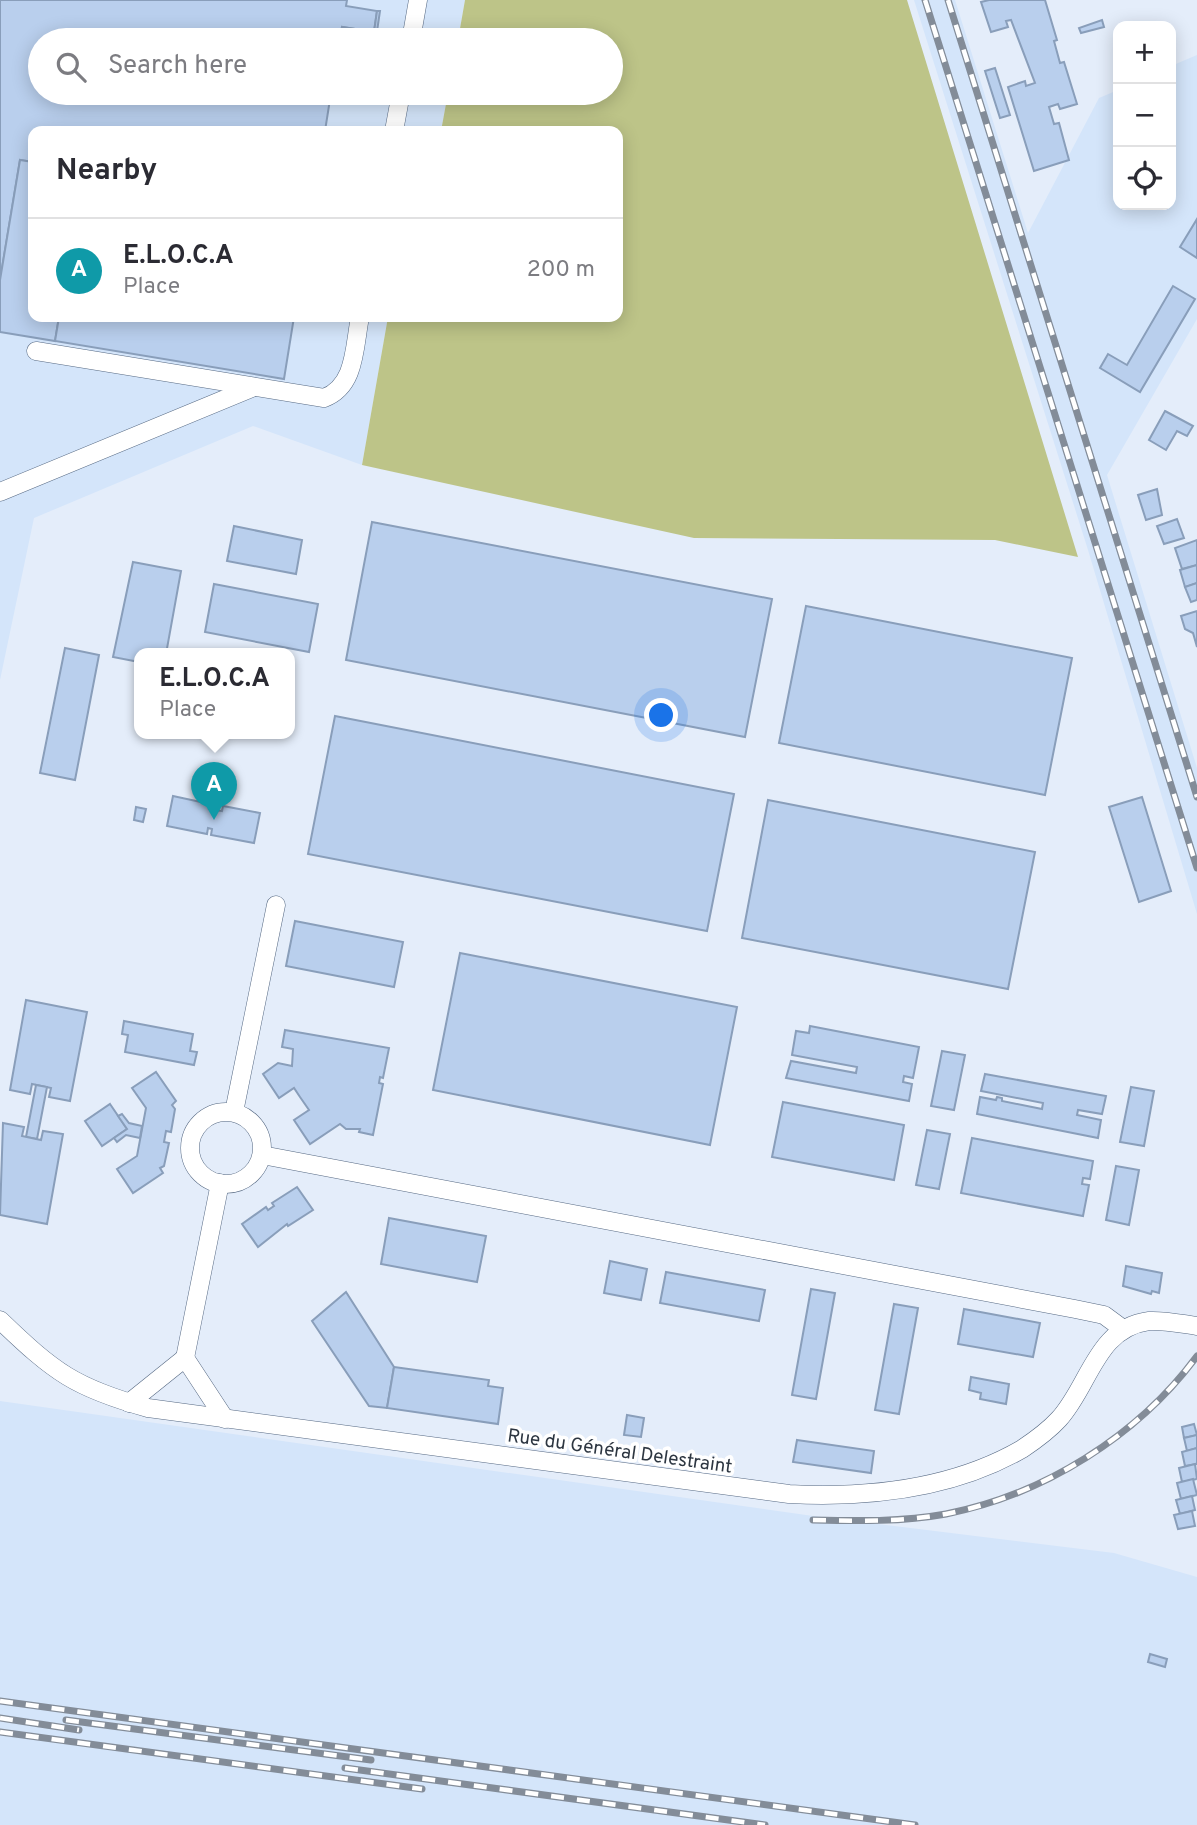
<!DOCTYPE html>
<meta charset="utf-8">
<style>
:root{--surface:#fff;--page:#f2f2f3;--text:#2b2b33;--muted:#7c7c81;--line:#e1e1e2;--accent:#5d6300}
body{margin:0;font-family:Overpass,sans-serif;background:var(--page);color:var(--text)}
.controls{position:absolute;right:21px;top:21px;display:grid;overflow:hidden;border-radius:14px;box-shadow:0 4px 18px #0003}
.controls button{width:63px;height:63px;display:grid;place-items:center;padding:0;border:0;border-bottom:2px solid var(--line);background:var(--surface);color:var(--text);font:35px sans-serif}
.you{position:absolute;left:662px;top:716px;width:24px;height:24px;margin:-18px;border:5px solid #fff;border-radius:50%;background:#1a73e8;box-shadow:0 0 0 10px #1a73e833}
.badge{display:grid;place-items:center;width:46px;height:46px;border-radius:50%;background:var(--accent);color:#fff;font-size:23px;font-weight:700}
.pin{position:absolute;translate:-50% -58px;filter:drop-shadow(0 2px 4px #0008)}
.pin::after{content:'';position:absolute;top:37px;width:24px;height:21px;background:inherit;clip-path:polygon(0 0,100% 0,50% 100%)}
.popup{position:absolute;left:134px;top:648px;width:161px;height:91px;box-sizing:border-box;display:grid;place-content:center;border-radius:14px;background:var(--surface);filter:drop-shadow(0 2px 5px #0005);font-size:23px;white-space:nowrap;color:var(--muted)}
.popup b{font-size:26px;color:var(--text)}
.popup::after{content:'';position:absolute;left:50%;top:100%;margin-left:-14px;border:14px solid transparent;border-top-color:var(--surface)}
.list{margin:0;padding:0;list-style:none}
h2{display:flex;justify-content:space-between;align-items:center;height:91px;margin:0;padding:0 28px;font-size:30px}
h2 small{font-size:23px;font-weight:400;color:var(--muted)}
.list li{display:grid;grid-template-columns:46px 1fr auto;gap:21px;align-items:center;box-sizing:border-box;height:105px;padding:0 28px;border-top:2px solid var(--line)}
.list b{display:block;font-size:26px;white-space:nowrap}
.list p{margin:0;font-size:23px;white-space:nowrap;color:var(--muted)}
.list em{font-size:23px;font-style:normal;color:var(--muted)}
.icon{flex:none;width:38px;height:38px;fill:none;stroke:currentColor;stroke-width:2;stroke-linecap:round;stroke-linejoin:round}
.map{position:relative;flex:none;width:1197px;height:1825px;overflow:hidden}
.search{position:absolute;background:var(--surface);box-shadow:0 4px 18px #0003;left:28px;top:28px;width:595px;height:77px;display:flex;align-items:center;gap:18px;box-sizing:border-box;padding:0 24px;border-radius:38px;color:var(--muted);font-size:26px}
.panel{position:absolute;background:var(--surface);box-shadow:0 4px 18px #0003;left:28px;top:126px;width:595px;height:196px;border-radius:14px}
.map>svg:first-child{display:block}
</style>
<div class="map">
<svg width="1197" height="1825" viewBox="0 0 1197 1825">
<rect width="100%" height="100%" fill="#e4edfa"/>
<!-- built -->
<g fill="#d4e5fa">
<polygon points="0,0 465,0 458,40 40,40 40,93 448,93 441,131 33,131 33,317 388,317 362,465 253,426 34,518 0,680"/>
<polygon points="914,0 955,0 1028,233 1099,98 1118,90 1118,205 1171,205 1171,66 1197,55 1197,319 1107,475 1197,768 1197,914 1088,550"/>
<polygon points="0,1401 813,1516 1114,1553 1197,1577 1197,1825 0,1825"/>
</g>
<!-- forest -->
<polygon fill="#bdc488" points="465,0 907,0 1078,557 995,540 694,538 362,465 388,317 618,317 618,131 441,131 448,93 611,93 611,40 458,40"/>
<!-- building -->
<g fill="#b9cfed" stroke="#899eba" stroke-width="2">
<polygon points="0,0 347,0 346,6 377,11 374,32 342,27 340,40 40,40 40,93 331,93 325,131 33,131 33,162 20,160 0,280"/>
<polygon points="989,0 1045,0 1057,40 1054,41 1060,63 1064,62 1077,104 1060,109 1058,104 1049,107 1054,124 1059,123 1069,160 1034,171 1008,87 1025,81 1026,86 1035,83 1011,20 1006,21 1008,27 991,32 981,2"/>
<polygon points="377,11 380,11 376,38 341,32 342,27 374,32"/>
<polygon points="1102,20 1104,27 1081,33 1079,28"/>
<polygon points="995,68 1010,115 1000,118 985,71"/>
<polygon points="20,160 33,162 33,317 59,317 55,341 0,332 0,280"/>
<polygon points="1197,219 1197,258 1180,247"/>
<polygon points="1173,286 1195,299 1140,392 1100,368 1108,354 1127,365"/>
<polygon points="59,317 294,317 284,379 55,341"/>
<polygon points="1165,411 1193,426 1187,436 1177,431 1166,450 1149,440"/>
<polygon points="1157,489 1162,515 1146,520 1138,495"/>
<polygon points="1177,519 1184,538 1164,544 1157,526"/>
<polygon points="372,522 772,599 745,737 346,660"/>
<polygon points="234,526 302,540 296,574 227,561"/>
<polygon points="1197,540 1197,565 1182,569 1175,548"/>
<polygon points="133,562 181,571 166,654 139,654 139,662 113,657"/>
<polygon points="1197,565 1197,583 1185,587 1180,570"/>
<polygon points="1197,583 1197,600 1191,602 1185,587"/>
<polygon points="214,584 318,604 309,652 205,632"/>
<polygon points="806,606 1072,658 1045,795 779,743"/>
<polygon points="1197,611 1197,647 1193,633 1185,629 1181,616"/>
<polygon points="65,648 99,655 75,780 40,773"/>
<polygon points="335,716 734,794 707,931 308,854"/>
<polygon points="173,796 210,804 209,809 222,811 223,806 260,813 254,843 211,835 212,829 208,828 207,834 167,826"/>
<polygon points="1142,797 1171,891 1139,902 1109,807"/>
<polygon points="768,800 1035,852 1008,989 742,938"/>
<polygon points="136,807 146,809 143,822 134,820"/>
<polygon points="295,921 403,942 394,987 286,966"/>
<polygon points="460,953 737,1007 710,1145 433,1090"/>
<polygon points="26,1000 87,1012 70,1101 49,1097 51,1088 32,1084 30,1094 10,1090"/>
<polygon points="124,1021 193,1034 190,1051 197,1052 194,1065 125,1052 128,1035 122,1034"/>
<polygon points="810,1026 919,1047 913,1078 904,1076 903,1082 912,1084 909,1101 786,1078 791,1061 856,1073 857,1067 792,1055 796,1031 809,1033"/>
<polygon points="285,1030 389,1048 383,1078 380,1077 379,1083 383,1084 373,1135 359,1132 360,1129 346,1129 340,1124 310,1144 294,1120 309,1110 300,1097 294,1088 279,1098 263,1074 278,1063 292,1066 293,1049 282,1047"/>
<polygon points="942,1051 965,1055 954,1110 931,1106"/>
<polygon points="156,1072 176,1101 172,1105 175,1109 171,1132 166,1131 164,1142 169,1143 164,1166 160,1168 163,1173 133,1193 117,1169 137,1156 146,1108 132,1088"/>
<polygon points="985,1074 1106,1096 1102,1114 1078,1110 1077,1115 1101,1120 1098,1138 977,1114 980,1097 996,1100 997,1097 1002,1098 1002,1101 1042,1109 1043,1103 981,1091"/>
<polygon points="36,1085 47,1087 37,1139 26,1137"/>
<polygon points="1131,1087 1154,1091 1144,1146 1120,1142"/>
<polygon points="783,1102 904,1125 894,1180 772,1157"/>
<polygon points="110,1104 127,1129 102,1146 85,1121"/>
<polygon points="122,1114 129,1123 142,1126 140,1138 126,1135 117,1142 114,1138 127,1129 118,1116"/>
<polygon points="3,1123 24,1127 22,1136 41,1140 43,1131 63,1134 47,1224 0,1215"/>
<polygon points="927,1130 950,1134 939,1189 916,1185"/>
<polygon points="972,1138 1093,1161 1090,1179 1083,1178 1082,1184 1089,1185 1083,1216 961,1193"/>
<polygon points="1116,1166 1139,1170 1129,1225 1106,1220"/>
<polygon points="297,1187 313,1210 288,1226 287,1224 258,1247 242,1224 266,1207 268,1210 274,1206 272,1203"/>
<polygon points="389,1218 486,1236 477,1282 381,1264"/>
<polygon points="610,1261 647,1269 641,1300 604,1293"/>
<polygon points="1126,1266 1162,1273 1159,1293 1152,1291 1151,1294 1123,1286"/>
<polygon points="666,1272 765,1290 759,1321 660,1303"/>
<polygon points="811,1289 835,1293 816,1399 792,1395"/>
<polygon points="346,1292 394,1367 387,1408 369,1406 312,1321"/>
<polygon points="894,1304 918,1308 899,1414 875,1410"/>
<polygon points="964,1309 1040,1323 1033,1357 958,1344"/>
<polygon points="394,1367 489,1380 488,1386 503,1388 498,1424 387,1408"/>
<polygon points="971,1377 1009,1384 1006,1404 980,1399 981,1393 969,1390"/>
<polygon points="627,1415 644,1418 641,1437 624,1435"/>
<polygon points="1194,1424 1197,1435 1184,1438 1182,1427"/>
<polygon points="1197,1435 1197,1448 1187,1451 1184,1438"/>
<polygon points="797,1440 874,1451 871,1473 793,1462"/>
<polygon points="1197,1448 1197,1464 1185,1466 1182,1452"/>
<polygon points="1195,1464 1197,1479 1182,1482 1179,1468"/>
<polygon points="1193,1479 1197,1495 1181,1499 1177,1483"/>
<polygon points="1192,1496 1195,1510 1180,1514 1176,1500"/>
<polygon points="1192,1511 1195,1526 1178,1529 1174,1515"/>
<polygon points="1150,1654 1167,1659 1165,1667 1148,1662"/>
</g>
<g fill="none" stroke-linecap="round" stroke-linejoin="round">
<!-- minor casing -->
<g stroke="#566983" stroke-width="19">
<g id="minor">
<polyline points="411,40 418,0"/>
<polyline points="394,131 401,93"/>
<path d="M36 351 324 398C356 386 354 347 360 317"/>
<polyline points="0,492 254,387"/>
<polyline points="234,1112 276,905"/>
<circle cx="226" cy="1148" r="36"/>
<polyline points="262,1155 1075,1309 1104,1315 1123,1329"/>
<path d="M0 1320C54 1372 75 1388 148 1408L789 1494C868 1498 951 1490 1022 1449 1034 1441 1049 1430 1059 1419 1090 1385 1096 1328 1149 1321 1164 1320 1182 1324 1197 1326"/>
<polyline points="185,1358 220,1183"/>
<polyline points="129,1403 185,1358 225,1419"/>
</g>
</g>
<!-- minor -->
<use href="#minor" stroke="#fff" stroke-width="18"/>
<!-- rail casing -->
<g stroke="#838c98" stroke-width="7">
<g id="rail">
<polyline points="925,0 1197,868"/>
<polyline points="948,0 1197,797"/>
<path d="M813 1520C857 1521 902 1522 946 1514 1043 1495 1138 1436 1197 1356"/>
<polyline points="0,1701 915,1825"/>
<polyline points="0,1718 79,1730"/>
<polyline points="66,1720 371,1760"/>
<polyline points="0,1732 422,1789"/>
<polyline points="345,1768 765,1825"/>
</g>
</g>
<!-- rail -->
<use href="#rail" stroke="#fff" stroke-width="4.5" stroke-dasharray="13" stroke-linecap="butt"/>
</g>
<g text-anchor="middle" stroke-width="7" stroke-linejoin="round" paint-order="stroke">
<!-- street labels -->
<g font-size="19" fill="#2d3641" stroke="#fff">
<text transform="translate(620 1450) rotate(8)" y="7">Rue du Général Delestraint</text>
</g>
</g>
</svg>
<div class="controls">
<button>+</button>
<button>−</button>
<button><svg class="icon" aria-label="locate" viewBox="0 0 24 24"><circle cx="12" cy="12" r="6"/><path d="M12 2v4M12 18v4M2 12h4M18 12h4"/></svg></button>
</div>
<div class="you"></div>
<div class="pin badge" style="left:214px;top:820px;background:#0f9aa8">A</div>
<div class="popup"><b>E.L.O.C.A</b>Place</div>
<div class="search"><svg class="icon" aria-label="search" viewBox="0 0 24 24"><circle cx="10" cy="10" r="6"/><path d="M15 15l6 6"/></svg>Search here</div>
<section class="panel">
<h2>Nearby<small></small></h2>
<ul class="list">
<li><span class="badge" style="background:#0f9aa8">A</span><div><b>E.L.O.C.A</b><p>Place</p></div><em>200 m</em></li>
</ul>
</section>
</div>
